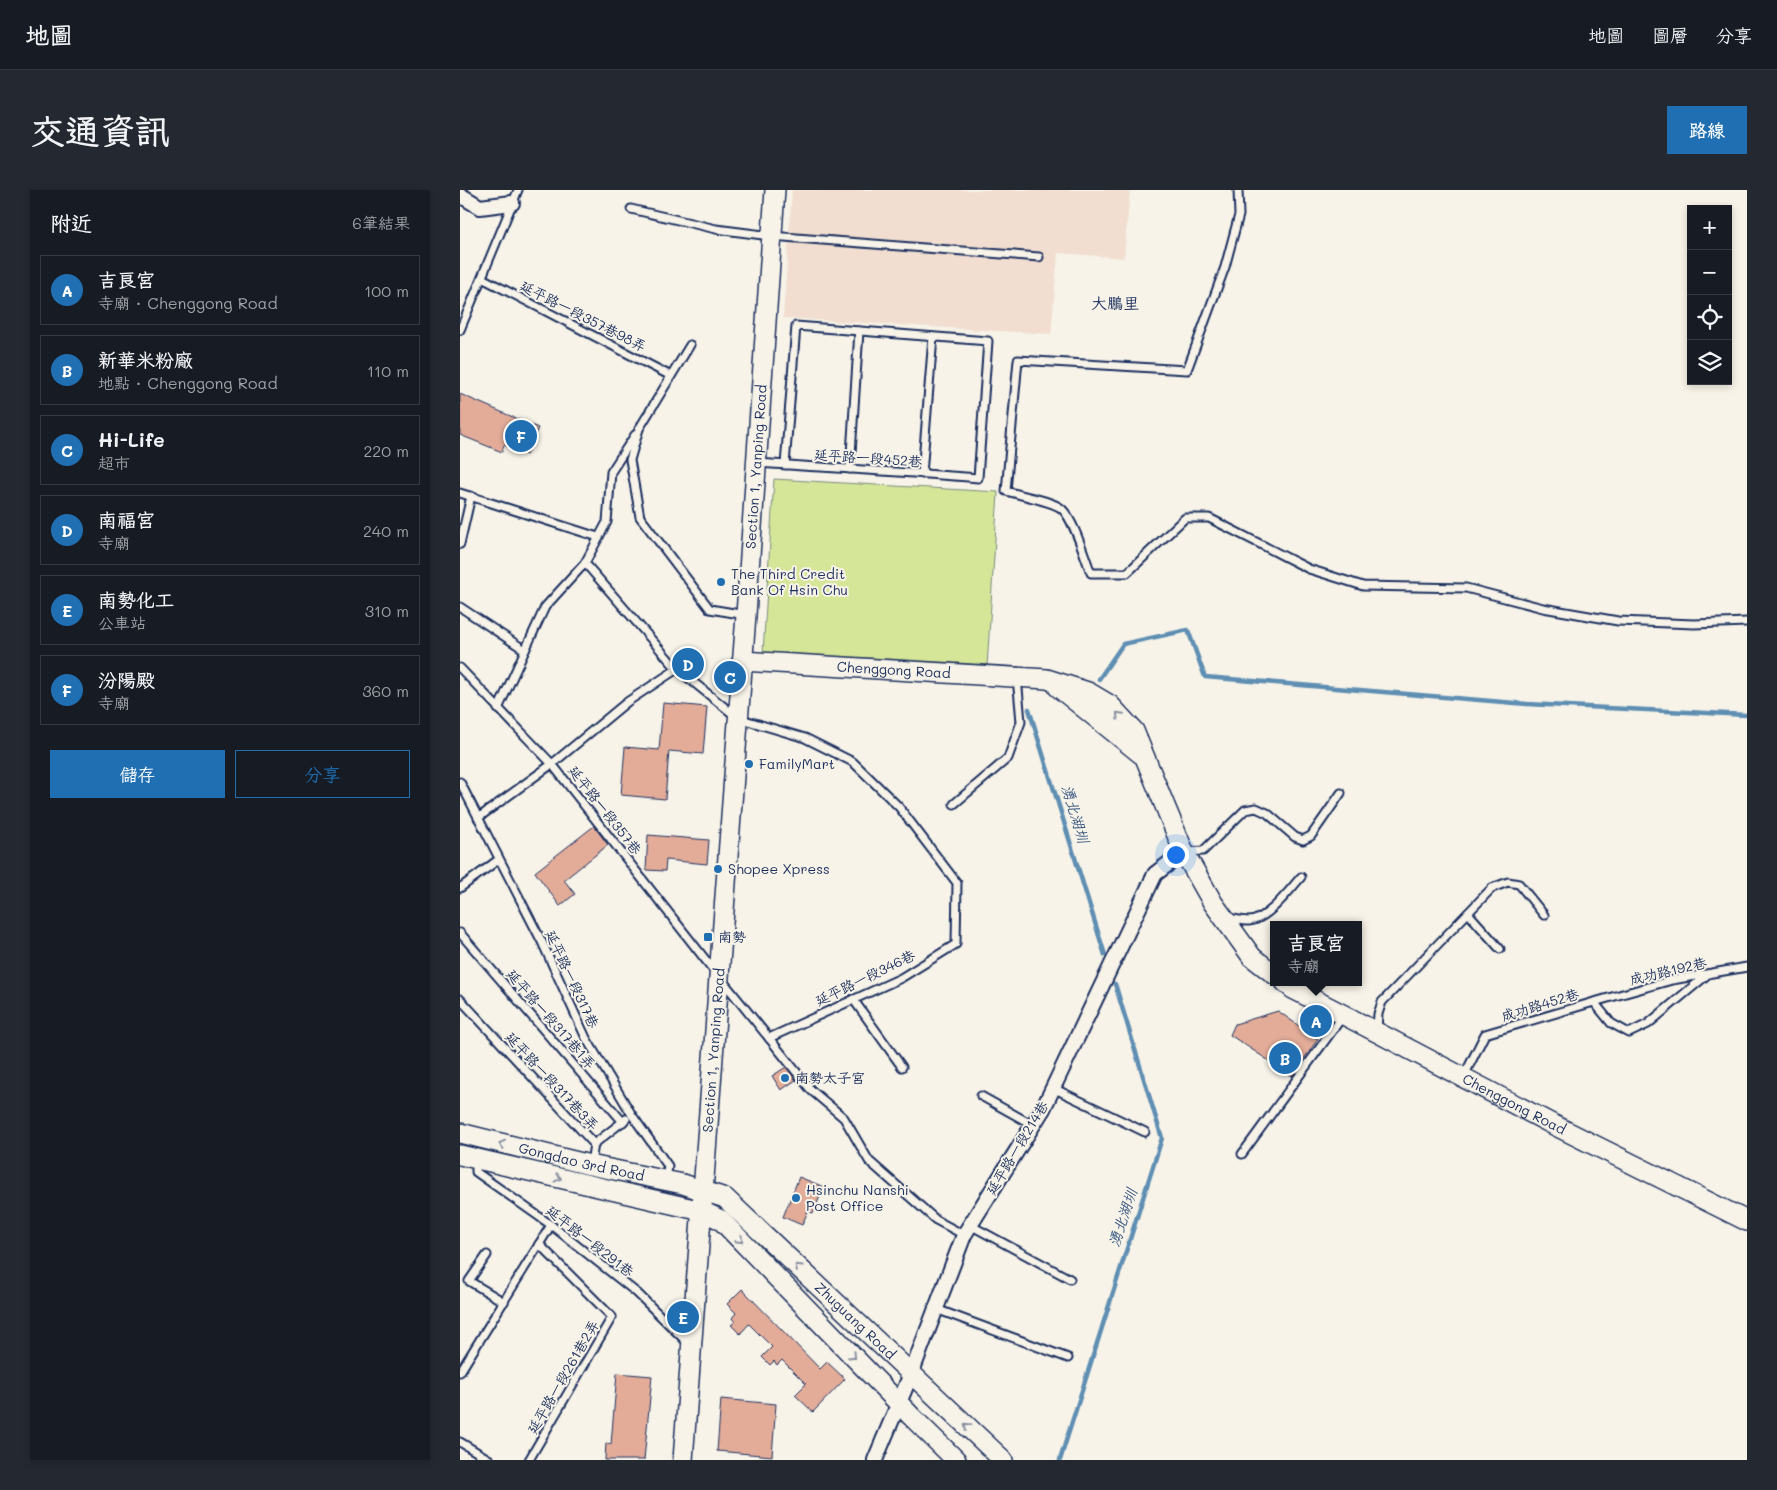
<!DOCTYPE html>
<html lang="zh-TW">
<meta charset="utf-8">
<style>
:root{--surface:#171b24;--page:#242831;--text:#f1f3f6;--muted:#9ea1a6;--line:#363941;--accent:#1f6fb2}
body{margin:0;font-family:Mali,"LXGW WenKai TC",sans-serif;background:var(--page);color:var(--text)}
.controls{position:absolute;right:15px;top:15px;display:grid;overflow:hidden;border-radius:0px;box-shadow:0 2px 8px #0003}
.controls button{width:45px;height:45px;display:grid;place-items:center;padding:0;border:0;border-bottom:1px solid var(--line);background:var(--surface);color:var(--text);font:25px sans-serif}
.you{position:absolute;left:715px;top:664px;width:18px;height:18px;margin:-12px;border:4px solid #fff;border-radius:50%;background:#1a73e8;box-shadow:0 0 0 8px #1a73e833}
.badge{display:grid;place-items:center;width:32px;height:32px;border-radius:50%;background:var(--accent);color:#fff;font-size:16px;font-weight:700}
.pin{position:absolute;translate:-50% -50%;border:2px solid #fff;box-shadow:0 1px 5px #0006}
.popup{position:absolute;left:810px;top:731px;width:92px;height:65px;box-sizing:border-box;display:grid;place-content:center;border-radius:0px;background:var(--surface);filter:drop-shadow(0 1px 4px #0005);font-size:16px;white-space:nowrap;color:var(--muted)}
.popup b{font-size:19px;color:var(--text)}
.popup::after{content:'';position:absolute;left:50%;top:100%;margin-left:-10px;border:10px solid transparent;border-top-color:var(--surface)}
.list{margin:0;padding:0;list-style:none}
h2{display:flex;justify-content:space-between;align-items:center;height:65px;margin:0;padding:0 20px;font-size:21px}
h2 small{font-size:16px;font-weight:400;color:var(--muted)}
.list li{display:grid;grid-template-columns:32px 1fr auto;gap:15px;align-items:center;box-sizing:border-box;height:70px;margin:0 10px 10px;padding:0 10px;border:1px solid var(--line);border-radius:0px}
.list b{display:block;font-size:19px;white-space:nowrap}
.list p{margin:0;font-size:16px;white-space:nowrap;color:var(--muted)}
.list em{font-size:16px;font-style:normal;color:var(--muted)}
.actions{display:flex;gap:10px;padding:15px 20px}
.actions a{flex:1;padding:11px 0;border:1px solid var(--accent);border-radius:0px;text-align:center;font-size:18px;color:var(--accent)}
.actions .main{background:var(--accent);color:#fff}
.icon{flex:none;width:28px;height:28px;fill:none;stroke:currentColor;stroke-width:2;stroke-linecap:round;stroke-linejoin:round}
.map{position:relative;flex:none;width:1287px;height:1270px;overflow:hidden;border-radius:0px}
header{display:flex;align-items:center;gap:30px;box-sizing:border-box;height:70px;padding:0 25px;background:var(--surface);border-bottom:1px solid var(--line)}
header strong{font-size:24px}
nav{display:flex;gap:28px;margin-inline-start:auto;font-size:18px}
.intro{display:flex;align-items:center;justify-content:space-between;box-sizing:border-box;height:120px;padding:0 30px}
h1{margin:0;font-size:35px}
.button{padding:12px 22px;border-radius:0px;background:var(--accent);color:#fff;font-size:18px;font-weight:700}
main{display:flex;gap:30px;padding:0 30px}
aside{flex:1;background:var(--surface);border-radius:0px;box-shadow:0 2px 8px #0003}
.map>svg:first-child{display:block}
</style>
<header>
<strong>地圖</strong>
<nav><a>地圖</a><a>圖層</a><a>分享</a></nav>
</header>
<div class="intro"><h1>交通資訊</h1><a class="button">路線</a></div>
<main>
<aside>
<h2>附近<small>6筆結果</small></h2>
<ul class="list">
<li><span class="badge">A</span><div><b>吉良宮</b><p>寺廟 · Chenggong Road</p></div><em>100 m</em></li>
<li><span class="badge">B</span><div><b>新華米粉廠</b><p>地點 · Chenggong Road</p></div><em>110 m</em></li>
<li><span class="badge">C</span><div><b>Hi-Life</b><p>超市</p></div><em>220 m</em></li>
<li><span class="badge">D</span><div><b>南福宮</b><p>寺廟</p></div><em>240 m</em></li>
<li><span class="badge">E</span><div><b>南勢化工</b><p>公車站</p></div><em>310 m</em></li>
<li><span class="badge">F</span><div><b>汾陽殿</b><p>寺廟</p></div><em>360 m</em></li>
</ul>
<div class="actions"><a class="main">儲存</a><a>分享</a></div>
</aside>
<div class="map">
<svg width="1287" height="1270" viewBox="0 0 1287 1270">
<rect width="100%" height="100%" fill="#f7f3e8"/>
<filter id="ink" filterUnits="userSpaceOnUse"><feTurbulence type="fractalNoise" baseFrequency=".02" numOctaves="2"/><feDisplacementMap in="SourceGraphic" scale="10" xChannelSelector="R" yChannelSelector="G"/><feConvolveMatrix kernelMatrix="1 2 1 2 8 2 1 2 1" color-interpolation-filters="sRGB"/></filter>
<g filter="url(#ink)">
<!-- built -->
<polygon fill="#f1ded0" points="332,0 670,0 664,68 598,63 591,144 323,128"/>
<!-- green -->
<polygon fill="#d6e699" stroke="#788a7c" points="314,289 538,302 527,477 303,463"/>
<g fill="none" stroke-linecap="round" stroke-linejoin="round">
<!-- stream -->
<g stroke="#5e8eb3" stroke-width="4.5">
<polyline points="639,489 663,454 728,440 745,487 1067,514 1287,525"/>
<polyline points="569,519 645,765"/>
<polyline points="600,1270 702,948 655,794"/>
</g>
</g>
<!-- building -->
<g fill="#e3ac99" stroke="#1b2f5e">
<polygon points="0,204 78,238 66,265 44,255 42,262 0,245"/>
<polygon points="203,513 247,517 243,564 209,561 205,609 161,605 165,557 199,560"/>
<polygon points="134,636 148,655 104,690 115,704 100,716 75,682"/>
<polygon points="188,645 249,650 247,674 206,670 205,681 186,680"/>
<polygon points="818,821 839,836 852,821 867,833 855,847 858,849 832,886 770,845 775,834"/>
<polygon points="326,877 336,890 321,900 312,886"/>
<polygon points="339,987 364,997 353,1023 348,1021 342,1035 323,1027"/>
<polygon points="282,1099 360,1179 367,1172 385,1189 353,1222 335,1205 346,1194 322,1170 317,1175 314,1171 310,1175 302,1167 312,1157 289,1134 280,1144 271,1135 275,1132 272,1128 276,1123 267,1114"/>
<polygon points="157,1183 192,1186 184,1270 145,1270 146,1253 151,1254"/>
<polygon points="261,1209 316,1214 312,1266 257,1261"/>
</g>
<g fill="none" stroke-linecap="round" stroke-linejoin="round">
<!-- lane casing -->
<g stroke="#1b2f5e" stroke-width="11">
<g id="lane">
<path d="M778 0 779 25 765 77 727 180 558 170 546 301C559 305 593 311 602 319 614 330 625 368 631 383H667L725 328H749L849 379 903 396 1006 398 1083 418 1158 431 1234 434 1287 432"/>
<polyline points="171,19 256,39 311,46 579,67"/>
<polyline points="22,88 211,186"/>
<polyline points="0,140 58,0"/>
<polyline points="230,155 179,239 170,270 180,327 250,419 286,425"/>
<path d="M298 273C371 278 444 282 518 288L528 151 336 136 325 275"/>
<polyline points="390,279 399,141"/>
<polyline points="462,284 473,147"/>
<polyline points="0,303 138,347"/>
<polyline points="0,354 11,306"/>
<polyline points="125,373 217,479 278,528 345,548 393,572 439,617 497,693 496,754 441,788 309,848"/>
<polyline points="0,417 65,460"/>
<polyline points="0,478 92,574 255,782"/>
<polyline points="38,519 85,417 125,373 147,332 151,282 175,245"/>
<polyline points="0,592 82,752 126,848 172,925 208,976 206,990"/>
<polyline points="494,614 548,568 561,532 557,487"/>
<polyline points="18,628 92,574 167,512 217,479"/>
<polyline points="727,662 743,661 785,620 796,618 807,623 835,647 843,650 851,646 881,603"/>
<polyline points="0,698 38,670"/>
<polyline points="1008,723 1040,759"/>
<path d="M768 728C775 729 782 731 789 731 807 730 830 700 841 687"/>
<polyline points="0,743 163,932"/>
<polyline points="262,790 351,900 384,928 409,971 476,1030 504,1045"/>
<polyline points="0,809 134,954 166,929"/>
<polyline points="393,809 442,877"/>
<polyline points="1134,812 1212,790 1287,777"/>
<polyline points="917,840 918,824 922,812 1032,698 1048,692 1059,694 1084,725"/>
<polyline points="1004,886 1025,844 1134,812 1151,833 1169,843 1188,834 1248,784"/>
<polyline points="593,898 685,942"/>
<polyline points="521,906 573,935"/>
<polyline points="782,964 883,826"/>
<polyline points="16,971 16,982 91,1035 177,1103 230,1155"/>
<polyline points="131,973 134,954"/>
<polyline points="510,1035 610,1089"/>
<polyline points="27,1065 9,1091 44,1112"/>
<polyline points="476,1119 608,1168"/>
<polyline points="0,1182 91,1035"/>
<polyline points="0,1252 30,1270"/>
<polyline points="69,1270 152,1127 79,1054"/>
</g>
</g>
<!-- street casing -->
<g stroke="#1b2f5e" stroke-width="18">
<g id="street">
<polyline points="0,5 20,17 52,13"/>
<polyline points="415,1270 451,1184 504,1045 583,919 695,684 724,662"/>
</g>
</g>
<!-- secondary casing -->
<g stroke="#1b2f5e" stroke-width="22">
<g id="secondary">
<path id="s1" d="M282 471 587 489 628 502 650 515 674 541 724 662 753 713 792 767 814 784"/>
<polyline points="598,497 681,564"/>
<path id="s2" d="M825 792 833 799 884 825 1090 933 1287 1031"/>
<path id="s3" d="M0 943 130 975 223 994 265 1008 543 1270"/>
<polyline points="0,965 242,1021 261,1030 452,1227 496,1270"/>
<path id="s4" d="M223 1270 286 425 315 0"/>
</g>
</g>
<!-- lane -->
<use href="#lane" stroke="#f7f3e8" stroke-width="7"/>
<!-- street -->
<use href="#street" stroke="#f7f3e8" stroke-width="14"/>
<!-- secondary -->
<use href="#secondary" stroke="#f7f3e8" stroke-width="19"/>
</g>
<!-- one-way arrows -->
<defs><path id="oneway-chevron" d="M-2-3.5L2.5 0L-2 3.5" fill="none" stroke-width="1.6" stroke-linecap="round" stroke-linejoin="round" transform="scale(1.25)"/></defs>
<g stroke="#8991a3">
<use href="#oneway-chevron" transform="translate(659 525) rotate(-133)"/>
<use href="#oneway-chevron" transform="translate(42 954) rotate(-167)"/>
<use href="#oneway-chevron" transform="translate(98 988) rotate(13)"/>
<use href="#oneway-chevron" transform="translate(280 1050) rotate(46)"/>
<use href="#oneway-chevron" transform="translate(338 1077) rotate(-137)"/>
<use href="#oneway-chevron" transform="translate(393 1166) rotate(46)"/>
<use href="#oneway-chevron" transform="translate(507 1236) rotate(-136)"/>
</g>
</g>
<!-- markers -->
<g fill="#1f6fb2" stroke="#f7f3e8" stroke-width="2">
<circle cx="261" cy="392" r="5"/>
<circle cx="289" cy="574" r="5"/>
<circle cx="258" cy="679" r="5"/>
<rect x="243" y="742" width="10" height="10" rx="2.5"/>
<circle cx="325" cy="888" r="5"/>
<circle cx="336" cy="1008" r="5"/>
</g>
<g text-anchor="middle" stroke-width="4" stroke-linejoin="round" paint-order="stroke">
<!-- street labels -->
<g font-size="14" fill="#1b2f5e" stroke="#f7f3e8">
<text transform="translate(123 126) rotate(27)" y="5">延平路一段357巷98弄</text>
<text transform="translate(408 268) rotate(4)" y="5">延平路一段452巷</text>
<text dy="5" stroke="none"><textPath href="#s4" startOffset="996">Section 1, Yanping Road</textPath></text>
<text dy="5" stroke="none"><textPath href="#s1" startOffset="152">Chenggong Road</textPath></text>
<text transform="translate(145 620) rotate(52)" y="5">延平路一段357巷</text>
<text transform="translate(1208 781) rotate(-13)" y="5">成功路192巷</text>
<text transform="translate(405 788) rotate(-26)" y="5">延平路一段346巷</text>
<text transform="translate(112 789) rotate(65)" y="5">延平路一段317巷</text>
<text transform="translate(1080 815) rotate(-17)" y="5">成功路452巷</text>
<text transform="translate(91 829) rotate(49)" y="5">延平路一段317巷1弄</text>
<text dy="5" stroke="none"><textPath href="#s4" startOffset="411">Section 1, Yanping Road</textPath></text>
<text transform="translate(92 891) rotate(47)" y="5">延平路一段317巷3弄</text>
<text dy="5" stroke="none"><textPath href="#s2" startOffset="260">Chenggong Road</textPath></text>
<text transform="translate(557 958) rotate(-59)" y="5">延平路一段214巷</text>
<text dy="5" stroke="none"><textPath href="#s3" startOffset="125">Gongdao 3rd Road</textPath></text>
<text transform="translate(130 1051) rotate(38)" y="5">延平路一段291巷</text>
<text dy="5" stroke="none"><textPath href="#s3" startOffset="452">Zhuguang Road</textPath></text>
<text transform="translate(103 1187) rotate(-60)" y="5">延平路一段261巷2弄</text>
</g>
<!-- poi labels -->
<g font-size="14" fill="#1b2f5e" stroke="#f7f3e8" text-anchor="start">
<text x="271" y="389">The Third Credit<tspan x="271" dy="16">Bank Of Hsin Chu</tspan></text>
<text x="299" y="579">FamilyMart</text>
<text x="268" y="684">Shopee Xpress</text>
<text x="258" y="752">南勢</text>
<text x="335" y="893">南勢太子宮</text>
<text x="346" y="1005">Hsinchu Nanshi<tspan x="346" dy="16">Post Office</tspan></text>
</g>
<!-- water labels -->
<g font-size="15" font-style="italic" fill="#375681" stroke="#f7f3e8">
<text transform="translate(615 624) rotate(73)" y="5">湧北湖圳</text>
<text transform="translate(663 1028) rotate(-72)" y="5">湧北湖圳</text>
</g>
<!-- quarter labels -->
<g font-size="16" fill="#1b2f5e" stroke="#f7f3e8">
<text x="655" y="119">大鵬里</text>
</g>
</g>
</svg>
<div class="controls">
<button>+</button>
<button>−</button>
<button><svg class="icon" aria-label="locate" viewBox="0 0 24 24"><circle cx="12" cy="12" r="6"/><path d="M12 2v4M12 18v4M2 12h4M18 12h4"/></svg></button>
<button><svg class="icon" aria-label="layers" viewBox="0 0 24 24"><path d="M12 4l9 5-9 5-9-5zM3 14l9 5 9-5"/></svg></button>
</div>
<div class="you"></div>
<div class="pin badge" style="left:856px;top:831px">A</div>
<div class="popup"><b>吉良宮</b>寺廟</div>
<div class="pin badge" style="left:825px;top:868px">B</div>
<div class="pin badge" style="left:270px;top:487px">C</div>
<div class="pin badge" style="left:228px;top:474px">D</div>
<div class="pin badge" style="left:223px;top:1127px">E</div>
<div class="pin badge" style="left:61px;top:246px">F</div>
</div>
</main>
